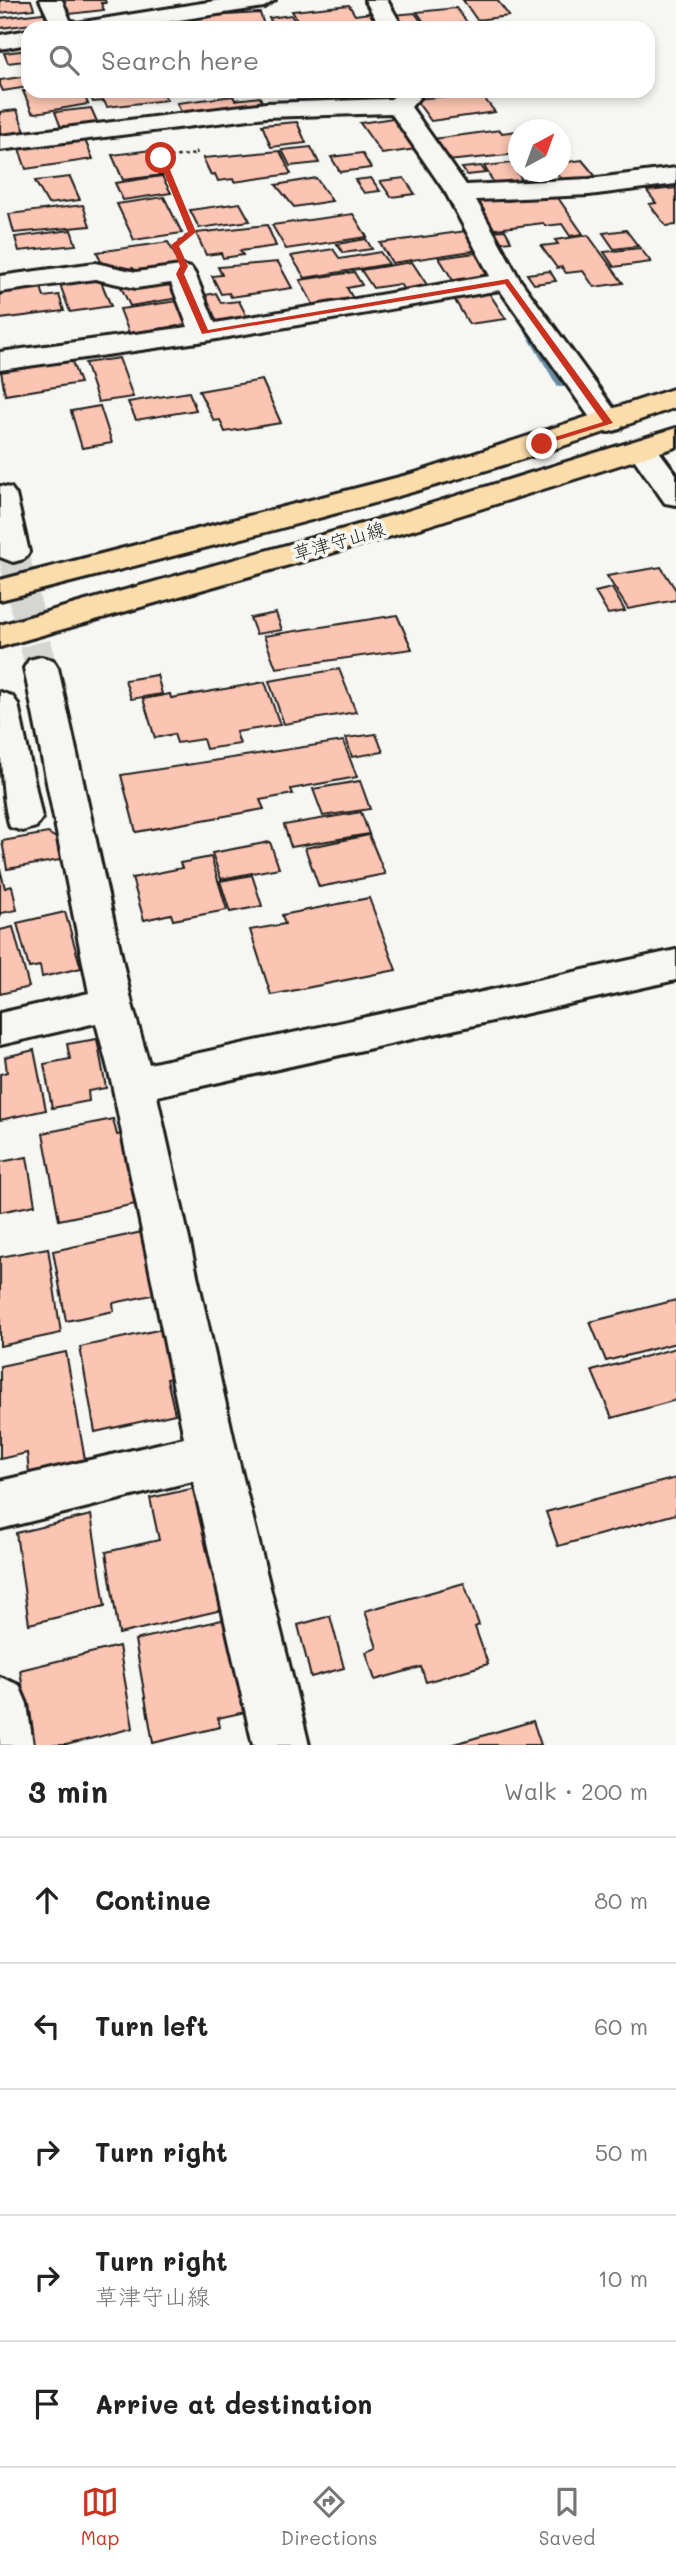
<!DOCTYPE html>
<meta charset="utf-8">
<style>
:root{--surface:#fff;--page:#f2f2f2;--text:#222;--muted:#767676;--line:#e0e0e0;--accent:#c8321e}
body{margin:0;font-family:Mali,"Klee One",sans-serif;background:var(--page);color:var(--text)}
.compass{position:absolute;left:508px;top:119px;width:63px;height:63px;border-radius:50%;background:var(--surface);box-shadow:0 4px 10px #0003;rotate:41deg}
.stop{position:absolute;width:21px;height:21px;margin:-16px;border:5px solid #c8321e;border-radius:50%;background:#fff}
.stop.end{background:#c8321e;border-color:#fff;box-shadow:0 2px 7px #0008}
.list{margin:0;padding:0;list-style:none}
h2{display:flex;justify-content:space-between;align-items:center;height:91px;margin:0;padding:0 28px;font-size:30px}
h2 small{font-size:23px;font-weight:400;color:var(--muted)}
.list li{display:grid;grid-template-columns:46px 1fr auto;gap:21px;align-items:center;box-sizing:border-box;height:126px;padding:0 28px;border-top:2px solid var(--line)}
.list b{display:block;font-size:26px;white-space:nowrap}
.list p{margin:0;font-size:23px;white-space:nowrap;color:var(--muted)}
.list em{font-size:23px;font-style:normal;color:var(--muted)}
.icon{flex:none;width:38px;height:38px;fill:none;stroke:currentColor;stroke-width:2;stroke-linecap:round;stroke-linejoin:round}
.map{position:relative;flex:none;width:676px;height:1745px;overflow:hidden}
.search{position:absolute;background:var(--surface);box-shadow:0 4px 10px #0003;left:21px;right:21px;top:21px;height:77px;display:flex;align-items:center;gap:18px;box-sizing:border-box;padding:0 24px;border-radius:21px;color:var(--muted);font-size:26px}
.sheet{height:721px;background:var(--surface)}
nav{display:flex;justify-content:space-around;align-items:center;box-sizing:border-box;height:98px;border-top:2px solid var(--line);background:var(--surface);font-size:19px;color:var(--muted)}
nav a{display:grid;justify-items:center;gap:4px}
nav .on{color:var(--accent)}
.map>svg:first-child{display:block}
</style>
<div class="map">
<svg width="676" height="1745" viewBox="0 0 676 1745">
<rect width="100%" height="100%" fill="#f6f6f2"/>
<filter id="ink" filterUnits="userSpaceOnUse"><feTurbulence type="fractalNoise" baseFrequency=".0143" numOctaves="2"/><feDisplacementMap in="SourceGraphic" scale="14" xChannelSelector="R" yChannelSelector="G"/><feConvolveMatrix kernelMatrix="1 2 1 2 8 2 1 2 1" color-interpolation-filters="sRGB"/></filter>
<g filter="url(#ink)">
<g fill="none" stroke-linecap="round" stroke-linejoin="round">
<!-- stream -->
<polygon fill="#678da2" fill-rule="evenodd" points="526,322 531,325 566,384 565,386 557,386 556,384 521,325"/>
</g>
<!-- building -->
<g fill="#fcc4b2" stroke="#1c1c1c" stroke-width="2">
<polygon points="0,0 31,0 34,9 0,13"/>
<polygon points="55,0 105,0 106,3 101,3 104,10 61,15"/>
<polygon points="463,0 497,0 509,16 477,20"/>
<polygon points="349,5 355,15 369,13 380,28 302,28 292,11"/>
<polygon points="456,8 470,26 428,28 417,12"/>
<polygon points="51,12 57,26 33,28 32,24 0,28 0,18"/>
<polygon points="260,13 265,28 196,28 193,17"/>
<polygon points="415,13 426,28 401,28 392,15"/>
<polygon points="291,15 299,28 276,28 269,18"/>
<polygon points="28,50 28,70 24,61 8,63 4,53"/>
<polygon points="28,76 28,87 3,91 0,85 0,80"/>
<polygon points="23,91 83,91 88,104 36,113 32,112"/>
<polygon points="102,91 162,91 167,100 107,107 104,101 93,102 90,95 103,94"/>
<polygon points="312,91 370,91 371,93 320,102"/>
<polygon points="480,93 495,112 431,121 415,99"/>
<polygon points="233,96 235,100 260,97 264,106 183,117 177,103"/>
<polygon points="91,108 99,126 62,130 55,112"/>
<polygon points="17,110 25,132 0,135 0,112"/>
<polygon points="393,118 416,149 382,154 360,123"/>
<polygon points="297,122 306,143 271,147 262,125"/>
<polygon points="500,130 502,133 518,131 518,154 447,161 433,139"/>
<polygon points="84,138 93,159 26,169 18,146"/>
<polygon points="311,147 319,163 290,166 282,150"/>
<polygon points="151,150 163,175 123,180 112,155"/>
<polygon points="280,151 291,174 234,182 233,179 218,181 215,174 211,175 203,158"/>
<polygon points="362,153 371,168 340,172 331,157"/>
<polygon points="582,160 597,178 564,182 556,172 560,172 560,163"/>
<polygon points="512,163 523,182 495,185 484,166"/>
<polygon points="481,166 486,173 467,175 462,168"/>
<polygon points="162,176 171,193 123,200 115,183"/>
<polygon points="70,177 80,200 48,204 35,181"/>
<polygon points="316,178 332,201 294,207 276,185"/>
<polygon points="371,178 380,191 364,193 355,180"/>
<polygon points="404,178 415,194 391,197 380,181"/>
<polygon points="676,188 676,225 666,226 649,204 656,203 647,191"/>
<polygon points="556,195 583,234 570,236 562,224 545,226 543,223 488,230 473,200 504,197 507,201"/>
<polygon points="164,197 182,233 134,240 117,204"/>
<polygon points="240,203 250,221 199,228 190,210"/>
<polygon points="83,205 90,226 14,233 9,214"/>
<polygon points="353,214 367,237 286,249 272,225"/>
<polygon points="267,225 276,246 240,251 243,255 223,258 221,253 206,255 196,233"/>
<polygon points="71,230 76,245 19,251 15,237"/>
<polygon points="505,230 511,241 495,243 490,231"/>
<polygon points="626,230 638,246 614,249 603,233"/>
<polygon points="466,231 479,250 392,263 380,243"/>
<polygon points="588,235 623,283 594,287 583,271 566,273 562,267 557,268 541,246 558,244 555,240"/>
<polygon points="366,239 372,249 343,253 337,244"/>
<polygon points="168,242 181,266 136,273 133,268 105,272 97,252"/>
<polygon points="640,248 651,262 614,267 604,252"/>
<polygon points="333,249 340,259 380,252 389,264 305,278 291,256"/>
<polygon points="475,253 490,276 454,282 439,258"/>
<polygon points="278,262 292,288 231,297 229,293 221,294 212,276 222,275 218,267"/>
<polygon points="412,262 429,288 405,291 400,284 373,288 361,270"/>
<polygon points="550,271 556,281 534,284 527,274"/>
<polygon points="354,272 362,285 347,288 355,302 315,308 300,280"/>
<polygon points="98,274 111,306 70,312 58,279"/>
<polygon points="175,278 185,297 130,306 121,287"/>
<polygon points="28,285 29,289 41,287 44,297 59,295 64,311 0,319 0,288"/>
<polygon points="216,293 221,303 239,301 248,319 208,325 195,297"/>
<polygon points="489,293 506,319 469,324 453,297"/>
<polygon points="185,300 194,324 129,333 120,309"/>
<polygon points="69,354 80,383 5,395 0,365"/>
<polygon points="119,358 133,397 98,402 85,363"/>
<polygon points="262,380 281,423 225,432 220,420 214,421 199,391"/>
<polygon points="189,392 196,410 136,420 128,402"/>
<polygon points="100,406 112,443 82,448 71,411"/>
<polygon points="661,567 676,590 676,600 628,609 607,576"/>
<polygon points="612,588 625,611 608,614 595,592"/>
<polygon points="276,613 282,630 256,634 250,618"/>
<polygon points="397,615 412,649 276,668 264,636"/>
<polygon points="339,669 356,712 284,724 269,681"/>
<polygon points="157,675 162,694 131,699 125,680"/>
<polygon points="265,682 280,725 236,732 240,744 206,749 203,739 177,743 174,734 155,738 143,699 170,694 171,698"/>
<polygon points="376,734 383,752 352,757 346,738"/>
<polygon points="343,741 357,777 291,789 293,794 260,800 264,809 136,832 121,775"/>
<polygon points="360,781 370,809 323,816 313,789"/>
<polygon points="361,812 369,834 291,847 284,825"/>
<polygon points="48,833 56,838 60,860 7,869 2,841"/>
<polygon points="369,835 385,874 319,887 305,848"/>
<polygon points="270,842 279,868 221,879 212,853"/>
<polygon points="211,857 227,910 173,920 171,914 144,920 132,878 182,868 180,863"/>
<polygon points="0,869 5,888 12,886 17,910 1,913 0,918"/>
<polygon points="252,875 262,906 230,912 220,881"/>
<polygon points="369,898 396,970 271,995 250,930 285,924 282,915"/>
<polygon points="65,912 81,968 42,977 40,966 29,968 17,923"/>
<polygon points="13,927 29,987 0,994 0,930"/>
<polygon points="97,1039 106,1088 88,1091 89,1101 52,1108 44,1064 70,1059 67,1044"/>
<polygon points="34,1050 46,1110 0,1120 0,1074 7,1072 5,1057"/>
<polygon points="113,1119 117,1135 124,1134 140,1203 59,1220 43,1133"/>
<polygon points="27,1157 35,1205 0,1212 0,1162"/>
<polygon points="147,1231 162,1293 113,1303 114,1311 66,1321 53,1251"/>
<polygon points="48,1248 61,1333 0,1346 0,1257"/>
<polygon points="676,1300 676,1343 606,1361 590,1322"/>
<polygon points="167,1328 177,1376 167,1379 175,1414 95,1432 80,1347"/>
<polygon points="676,1348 676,1400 612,1418 592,1371"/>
<polygon points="66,1352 85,1460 29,1473 27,1453 0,1459 0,1366"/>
<polygon points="676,1478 676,1514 558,1546 546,1512"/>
<polygon points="200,1487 226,1609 119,1634 106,1552 159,1540 150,1498"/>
<polygon points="91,1515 105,1606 29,1624 16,1533"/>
<polygon points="464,1583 479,1625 475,1627 488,1664 426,1682 421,1667 375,1680 366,1652 377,1648 365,1611"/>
<polygon points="330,1616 344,1668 311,1677 298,1625"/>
<polygon points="226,1619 245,1712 218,1718 220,1727 153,1743 135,1640"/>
<polygon points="119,1646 133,1728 66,1745 31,1745 20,1670"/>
<polygon points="533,1721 541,1745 451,1745"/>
</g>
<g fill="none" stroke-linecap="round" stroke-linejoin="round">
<!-- minor-tunnel -->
<polyline stroke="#d5d5d2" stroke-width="31" stroke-dasharray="31 16" stroke-linecap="butt" points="13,552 41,668"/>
<!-- minor casing -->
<g stroke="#1c1c1c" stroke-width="6">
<g id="minor">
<polygon points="40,0 62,0 70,20 77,23 221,0 275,0 264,7 126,28 53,28"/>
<polygon points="365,0 387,0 403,28 381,28"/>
<polygon points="28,30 28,44 0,49 0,35"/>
<polygon points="400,91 425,91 411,107 466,185 589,179 676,168 676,184 589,195 476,200 520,280 624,423 620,429 609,432 598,429 500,290 205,341 0,370 0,352 188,327 171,283 136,288 95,279 0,292 0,276 95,263 136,272 181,266 191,268 195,274 215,323 490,276 446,193 391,113 266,117 0,150 0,136 266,103 391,99"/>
<polygon points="642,440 653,443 676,474 676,505 665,503 627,449 631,443"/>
<polygon points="0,486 11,488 16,495 29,552 24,559 13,562 0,557"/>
<polygon points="41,657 53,660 58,668 132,1004 149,1064 676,950 676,980 157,1096 237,1454 309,1745 253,1745 193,1481 0,1529 0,1481 184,1438 112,1084 96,1023 0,1045 0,1013 89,993 24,668 29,660"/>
<path d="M0 692 12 696 18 704 42 818 36 827 23 831 10 827C0 796 0 729 0 692Z"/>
<polygon points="0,1677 19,1685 27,1704 33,1745 0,1745"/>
</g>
</g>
<!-- major casing -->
<g stroke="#1c1c1c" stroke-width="6">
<g id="major">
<path d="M676 388V407C455 488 227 542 0 600V580L415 473Z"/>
<polygon points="676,428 676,447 423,527 0,647 0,625 401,513"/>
</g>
</g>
<!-- path -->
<polyline stroke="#1c1c1c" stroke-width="2.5" stroke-dasharray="3.5 3.5" stroke-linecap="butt" points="179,242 192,232 161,158 197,154 195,149"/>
<!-- minor -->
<use href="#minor" fill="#f6f6f2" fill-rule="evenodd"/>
<!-- major -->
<use href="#major" fill="#faddab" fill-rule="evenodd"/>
</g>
</g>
<!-- route -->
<polygon fill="#c8321e" points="161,155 165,158 196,232 179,246 188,266 184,274 208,330 508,279 613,423 539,446 539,442 603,422 505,284 202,334 176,274 180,266 171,245 188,232 158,158"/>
<g text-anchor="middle" stroke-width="7" stroke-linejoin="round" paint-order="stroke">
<!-- street labels -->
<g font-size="19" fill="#1c1c1c" stroke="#f6f6f2">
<text transform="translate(339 541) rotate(-16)" y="7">草津守山線</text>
</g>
</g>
</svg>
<svg class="compass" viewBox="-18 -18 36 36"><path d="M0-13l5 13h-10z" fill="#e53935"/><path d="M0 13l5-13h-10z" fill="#767676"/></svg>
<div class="stop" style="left:161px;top:158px"></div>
<div class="stop end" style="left:542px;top:444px"></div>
<div class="search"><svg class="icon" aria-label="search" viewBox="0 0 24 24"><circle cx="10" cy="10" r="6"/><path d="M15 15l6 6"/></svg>Search here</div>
</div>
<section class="sheet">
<h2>3 min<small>Walk · 200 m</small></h2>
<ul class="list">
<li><svg class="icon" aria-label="ahead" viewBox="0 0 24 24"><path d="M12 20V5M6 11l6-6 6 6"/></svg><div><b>Continue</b></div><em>80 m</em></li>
<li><svg class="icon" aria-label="left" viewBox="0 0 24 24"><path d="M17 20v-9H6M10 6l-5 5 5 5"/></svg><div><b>Turn left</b></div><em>60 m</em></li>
<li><svg class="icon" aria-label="right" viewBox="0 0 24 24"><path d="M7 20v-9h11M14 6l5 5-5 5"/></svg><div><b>Turn right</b></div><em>50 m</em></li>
<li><svg class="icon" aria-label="right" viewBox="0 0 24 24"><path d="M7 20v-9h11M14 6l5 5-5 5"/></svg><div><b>Turn right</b><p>草津守山線</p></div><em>10 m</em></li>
<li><svg class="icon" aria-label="arrive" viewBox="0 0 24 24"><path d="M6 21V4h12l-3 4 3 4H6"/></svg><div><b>Arrive at destination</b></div></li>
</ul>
</section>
<nav>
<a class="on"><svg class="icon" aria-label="map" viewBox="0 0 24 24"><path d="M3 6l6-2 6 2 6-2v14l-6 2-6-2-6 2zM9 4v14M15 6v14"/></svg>Map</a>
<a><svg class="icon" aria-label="directions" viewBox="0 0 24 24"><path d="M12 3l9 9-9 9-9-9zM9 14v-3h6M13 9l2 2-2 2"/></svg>Directions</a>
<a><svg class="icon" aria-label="saved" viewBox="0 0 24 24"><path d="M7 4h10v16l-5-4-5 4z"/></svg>Saved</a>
</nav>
